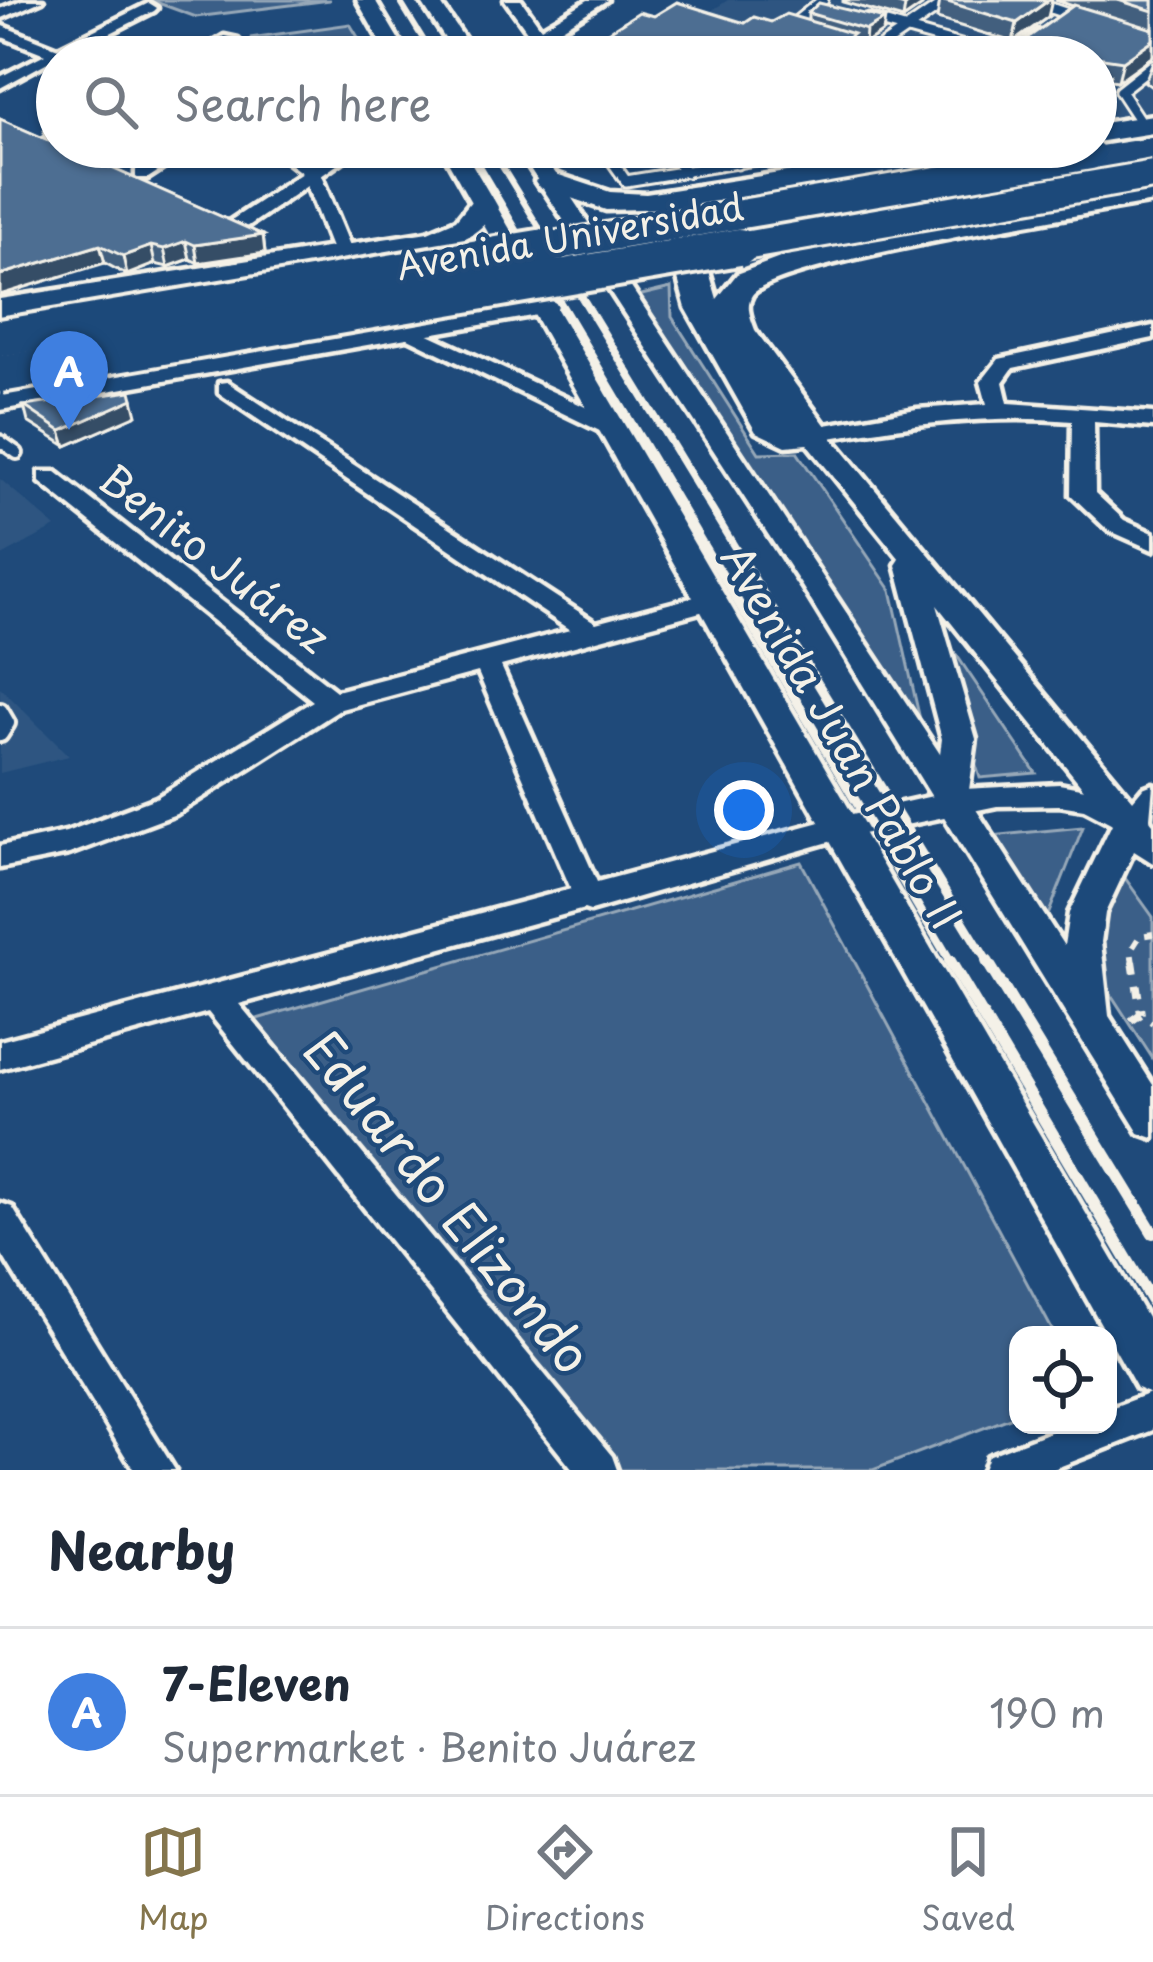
<!DOCTYPE html>
<meta charset="utf-8">
<style>
:root{--surface:#fff;--page:#f6f6f7;--text:#1f2937;--muted:#747a83;--line:#e0e1e3;--accent:#84754c}
body{margin:0;font-family:"Playpen Sans",sans-serif;background:var(--page);color:var(--text)}
.controls{position:absolute;right:36px;bottom:36px;display:grid;overflow:hidden;border-radius:24px;box-shadow:0 3px 9px #0004}
.controls button{width:108px;height:108px;display:grid;place-items:center;padding:0;border:0;border-bottom:3px solid var(--line);background:var(--surface);color:var(--text);font:60px sans-serif}
.you{position:absolute;left:744px;top:810px;width:42px;height:42px;margin:-30px;border:9px solid #fff;border-radius:50%;background:#1a73e8;box-shadow:0 0 0 18px #1a73e833}
.badge{display:grid;place-items:center;width:78px;height:78px;border-radius:50%;background:var(--accent);color:#fff;font-size:39px;font-weight:700}
.pin{position:absolute;translate:-50% -99px;filter:drop-shadow(0 3px 6px #0008)}
.pin::after{content:'';position:absolute;top:63px;width:42px;height:36px;background:inherit;clip-path:polygon(0 0,100% 0,50% 100%)}
.list{margin:0;padding:0;list-style:none}
h2{display:flex;justify-content:space-between;align-items:center;height:156px;margin:0;padding:0 48px;font-size:51px}
h2 small{font-size:39px;font-weight:400;color:var(--muted)}
.list li{display:grid;grid-template-columns:78px 1fr auto;gap:36px;align-items:center;box-sizing:border-box;height:168px;padding:0 48px;border-top:3px solid var(--line)}
.list b{display:block;font-size:45px;white-space:nowrap}
.list p{margin:0;font-size:39px;white-space:nowrap;color:var(--muted)}
.list em{font-size:39px;font-style:normal;color:var(--muted)}
.icon{flex:none;width:66px;height:66px;fill:none;stroke:currentColor;stroke-width:2;stroke-linecap:round;stroke-linejoin:round}
.map{position:relative;flex:none;width:1153px;height:1470px;overflow:hidden}
.search{position:absolute;background:var(--surface);box-shadow:0 3px 9px #0004;left:36px;right:36px;top:36px;height:132px;display:flex;align-items:center;gap:30px;box-sizing:border-box;padding:0 42px;border-radius:66px;color:var(--muted);font-size:45px}
.sheet{height:324px;background:var(--surface)}
nav{display:flex;justify-content:space-around;align-items:center;box-sizing:border-box;height:168px;border-top:3px solid var(--line);background:var(--surface);font-size:33px;color:var(--muted)}
nav a{display:grid;justify-items:center;gap:6px}
nav .on{color:var(--accent)}
.map>svg:first-child{display:block}
</style>
<div class="map">
<svg width="1153" height="1470" viewBox="0 0 1153 1470">
<rect width="100%" height="100%" fill="#1f4a7a"/>
<filter id="ink" filterUnits="userSpaceOnUse"><feTurbulence type="fractalNoise" baseFrequency=".00833" numOctaves="2"/><feDisplacementMap in="SourceGraphic" scale="24" xChannelSelector="R" yChannelSelector="G"/><feConvolveMatrix kernelMatrix="1 2 1 2 8 2 1 2 1" color-interpolation-filters="sRGB"/></filter>
<g filter="url(#ink)">
<!-- built -->
<g fill="#2d5581">
<polygon points="728,0 1062,0 1153,24 1153,111 1096,119 1096,57 805,57 692,23"/>
<polygon points="0,479 56,527 0,557"/>
<polygon points="0,687 69,756 0,773"/>
</g>
<!-- green -->
<g fill="#3a5f88" stroke="#97a8b8" stroke-width="3">
<polygon points="150,0 330,0 196,17"/>
<polygon points="350,24 370,57 304,57 250,38"/>
<polygon points="671,288 672,317 759,453 797,452 891,590 923,733 629,298"/>
<polygon points="927,611 1036,773 980,778"/>
<polygon points="1083,827 1045,923 991,836"/>
<polygon points="801,862 1055,1335 1018,1335 1018,1415 873,1470 619,1470 243,1023"/>
<polygon points="1120,871 1153,917 1153,1059 1084,953"/>
</g>
<g fill="none" stroke-linecap="round" stroke-linejoin="round">
<!-- service-far2 casing -->
<g stroke="#f4f1e8" stroke-width="15">
<g id="service-far2">
<polyline points="1027,0 1068,14"/>
<polyline points="869,19 1003,57"/>
<polyline points="789,27 823,0"/>
<polyline points="857,52 872,53 949,0"/>
<polyline points="1007,57 1039,34"/>
<polyline points="1143,126 1120,91 1153,65"/>
<polyline points="602,147 626,181 835,147"/>
<polyline points="664,147 686,172"/>
<polyline points="724,147 737,164"/>
<polyline points="853,159 917,147"/>
</g>
</g>
<!-- service-far1 casing -->
<g stroke="#f4f1e8" stroke-width="18">
<polyline id="service-far1" points="0,441 17,453"/>
</g>
<!-- service casing -->
<g stroke="#f4f1e8" stroke-width="22">
<polyline id="service" points="0,711 7,723 0,734"/>
</g>
<!-- minor casing -->
<g stroke="#f4f1e8" stroke-width="9">
<g id="minor">
<polygon points="22,0 43,0 0,19 0,9"/>
<polygon points="505,0 521,0 541,28 588,0 607,0 516,57 497,57 530,35"/>
<polygon points="149,3 157,8 154,11 71,53 74,57 57,57 0,88 0,77 45,54 0,36 0,25 58,48"/>
<polygon points="224,36 238,39 209,57 189,57"/>
<polygon points="57,128 57,139 47,139 47,131"/>
<polygon points="175,147 196,147 148,178 136,178 136,170"/>
<polygon points="268,147 290,147 316,164 341,147 362,147 321,176 353,253 350,257 333,253 307,186 244,229 230,229 230,221 302,173"/>
<polygon points="409,325 622,424 625,429 622,434 606,434 402,335 402,327"/>
<path d="M1153 326V338L1013 368 1003 382 1008 403 1153 413V427L1094 422 1095 493 1124 520 1153 533V550L1108 530 1071 495 1072 421C981 414 904 425 814 441L803 434 814 427 917 409 987 404 981 382 999 359Z"/>
<polygon points="227,382 596,623 710,593 719,595 722,601 719,607 501,666 597,882 843,816 964,789 1059,784 1096,791 1128,806 1143,788 1153,784 1150,818 1153,845 1084,809 1059,805 997,806 843,838 590,911 584,909 239,1004 612,1456 617,1470 573,1470 208,1012 0,1069 0,1041 571,889 478,672 341,709 176,814 69,854 0,868 0,846 66,832 156,798 313,701 40,482 40,472 56,472 336,691 570,630 219,393 219,383"/>
<polygon points="0,1203 12,1207 175,1470 134,1470 0,1251"/>
<polygon points="1153,1392 1153,1430 1051,1470 983,1470 988,1456 1068,1425 1108,1425 1108,1409"/>
</g>
</g>
<!-- tertiary casing -->
<g stroke="#f4f1e8" stroke-width="9">
<g id="tertiary">
<polygon points="357,0 375,0 409,57 389,57"/>
<polygon points="420,0 438,0 477,57 457,57"/>
<polygon points="440,147 462,147 1153,1328 1153,1395 1137,1388"/>
<path d="M516 147H538L940 754 942 739 896 565 900 559 804 440 801 434 804 428H824L1153 824V863L1134 851 1105 913 1101 942 1109 1016 1153 1085V1138L1139 1133 802 586ZM937 605 1112 824 1069 913 1064 946 968 797 976 739Z"/>
</g>
</g>
<!-- trunk casing -->
<g stroke="#f4f1e8" stroke-width="9">
<g id="trunk">
<polygon points="1153,115 1153,133 1096,142 1096,124"/>
<path d="M946 147H1017L1002 156 720 200 704 209 695 224 717 299 737 274 796 252 1153 184V202C1096 213 775 262 752 295 745 306 751 319 755 330L832 434 827 442 786 446 756 432 686 308 663 224 675 208 606 210 539 187 535 181 550 172 610 192 646 194Z"/>
<path d="M483 198 494 200 498 207C483 229 471 237 446 247L0 319V299L428 232 456 220 472 200Z"/>
<polygon points="542,295 559,305 554,312 0,410 0,388"/>
</g>
</g>
<!-- path-far1 -->
<polyline stroke="#f4f1e8" stroke-width="6" stroke-dasharray="9 9" stroke-linecap="butt" points="1133,964 1131,950 1140,936 1153,934"/>
<!-- path -->
<g stroke="#f4f1e8" stroke-width="8" stroke-dasharray="12 12" stroke-linecap="butt">
<polyline points="1133,961 1141,1014"/>
<polyline points="1131,1021 1141,1014 1153,1022"/>
</g>
<!-- service-far2 -->
<use href="#service-far2" stroke="#1f4a7a" stroke-width="9"/>
<!-- service-far1 -->
<use href="#service-far1" stroke="#1f4a7a" stroke-width="10"/>
<!-- service -->
<use href="#service" stroke="#1f4a7a" stroke-width="14"/>
<!-- minor -->
<use href="#minor" fill="#1f4a7a" fill-rule="evenodd"/>
<!-- tertiary -->
<use href="#tertiary" fill="#1f4a7a" fill-rule="evenodd"/>
<!-- trunk -->
<use href="#trunk" fill="#1f4a7a" fill-rule="evenodd"/>
<!-- rail-far3 -->
<g stroke="#f4f1e8" stroke-width="6">
<polyline points="399,0 434,57"/>
<polyline points="468,147 529,250"/>
<polyline points="490,147 553,250"/>
<polyline points="650,250 1153,164"/>
</g>
<!-- rail-far2 -->
<g stroke="#f4f1e8" stroke-width="8">
<polyline points="527,247 715,564"/>
<polyline points="551,247 745,564"/>
<polyline points="0,360 668,247"/>
</g>
<!-- rail-far1 -->
<g stroke="#f4f1e8" stroke-width="9">
<polyline points="714,561 952,964"/>
<polyline points="743,561 989,964"/>
</g>
<!-- rail -->
<g stroke="#f4f1e8" stroke-width="12">
<polyline points="950,961 1153,1303"/>
<polyline points="987,961 1153,1233"/>
</g>
<!-- trunk-bridge-far1 casing -->
<g stroke="#f4f1e8" stroke-width="34" stroke-linecap="butt">
<g id="trunk-bridge-far1">
<polyline points="528,250 1091,155"/>
<polyline points="721,250 1153,175"/>
</g>
</g>
<!-- trunk-bridge casing -->
<g stroke="#f4f1e8" stroke-width="44" stroke-linecap="butt">
<g id="trunk-bridge">
<polyline points="0,338 545,247"/>
<polyline points="0,374 739,247"/>
</g>
</g>
<!-- trunk-bridge-far1 -->
<use href="#trunk-bridge-far1" stroke="#1f4a7a" stroke-width="28"/>
<!-- trunk-bridge -->
<use href="#trunk-bridge" stroke="#1f4a7a" stroke-width="36"/>
</g>
<!-- wall -->
<g fill="#425f7e" stroke="#f4f1e8" stroke-width="3">
<polygon points="843,0 922,0 922,6 903,19 843,2"/>
<polygon points="940,0 1048,17 1013,42 937,19"/>
<polygon points="1055,0 1153,0 1153,56 1118,81 1109,80 1105,96 1096,103 1096,57 1022,57 1026,39 1073,6"/>
<polygon points="808,13 883,32 865,44 852,40 852,46 891,57 598,57 598,38 654,16 745,23 808,21"/>
<polygon points="1153,61 1153,88 1145,82"/>
<polygon points="0,119 263,235 265,253 198,263 190,259 168,267 155,264 127,275 105,263"/>
<polygon points="24,406 137,415 66,446 28,422"/>
</g>
<!-- shaded-wall -->
<g fill="#364d66" stroke="#f4f1e8" stroke-width="3">
<polygon points="913,0 922,0 922,6 903,19 905,6"/>
<polygon points="1049,0 1052,0 1048,17 1013,42 1017,23"/>
<polygon points="885,19 883,32 865,44 866,30"/>
<polygon points="1153,40 1153,56 1118,81 1123,61"/>
<polygon points="1110,76 1105,96 1096,103 1096,87"/>
<polygon points="263,235 265,253 198,263 195,245"/>
<polygon points="186,241 190,259 168,267 164,249"/>
<polygon points="100,245 105,263 0,295 0,275"/>
<polygon points="151,246 155,264 127,275 123,256"/>
<polygon points="133,399 137,415 66,446 61,431"/>
</g>
<!-- building -->
<g fill="#4d6e92" stroke="#f4f1e8" stroke-width="3">
<polygon points="885,0 913,0 905,6"/>
<polygon points="941,0 1049,0 1017,23"/>
<polygon points="1118,0 1153,0 1153,11"/>
<polygon points="677,2 745,23 754,17 771,22 786,14 853,34 842,43 891,57 673,57 668,55 659,57 598,38 639,12 654,16"/>
<polygon points="819,3 885,19 866,30 808,13"/>
<polygon points="1074,5 1153,29 1153,40 1123,61 1096,57 1035,57 1050,46 1026,39"/>
<polygon points="1096,70 1110,76 1096,87"/>
<polygon points="0,119 57,144 57,147 64,147 263,235 195,245 186,241 164,249 151,246 123,256 100,245 0,275"/>
<polygon points="131,391 133,399 61,431 24,406"/>
</g>
</g>
<g text-anchor="middle" stroke-width="9" stroke-linejoin="round" paint-order="stroke">
<!-- far-street labels -->
<g font-size="36" fill="#f4f1e8" stroke="#1f4a7a">
<text transform="translate(570 237) rotate(-10)" y="13">Avenida Universidad</text>
</g>
<!-- street labels -->
<g font-size="42" fill="#f4f1e8" stroke="#1f4a7a">
<text transform="translate(214 559) rotate(38)" y="15">Benito Juárez</text>
<text transform="translate(841 737) rotate(60)" y="15">Avenida Juan Pablo II</text>
</g>
<!-- near-street labels -->
<g font-size="51" fill="#f4f1e8" stroke="#1f4a7a">
<text transform="translate(447 1203) rotate(51)" y="18">Eduardo Elizondo</text>
</g>
</g>
</svg>
<div class="controls">
<button><svg class="icon" aria-label="locate" viewBox="0 0 24 24"><circle cx="12" cy="12" r="6"/><path d="M12 2v4M12 18v4M2 12h4M18 12h4"/></svg></button>
</div>
<div class="you"></div>
<div class="pin badge" style="left:69px;top:430px;background:#3f7fe0">A</div>
<div class="search"><svg class="icon" aria-label="search" viewBox="0 0 24 24"><circle cx="10" cy="10" r="6"/><path d="M15 15l6 6"/></svg>Search here</div>
</div>
<section class="sheet">
<h2>Nearby<small></small></h2>
<ul class="list">
<li><span class="badge" style="background:#3f7fe0">A</span><div><b>7-Eleven</b><p>Supermarket · Benito Juárez</p></div><em>190 m</em></li>
</ul>
</section>
<nav>
<a class="on"><svg class="icon" aria-label="map" viewBox="0 0 24 24"><path d="M3 6l6-2 6 2 6-2v14l-6 2-6-2-6 2zM9 4v14M15 6v14"/></svg>Map</a>
<a><svg class="icon" aria-label="directions" viewBox="0 0 24 24"><path d="M12 3l9 9-9 9-9-9zM9 14v-3h6M13 9l2 2-2 2"/></svg>Directions</a>
<a><svg class="icon" aria-label="saved" viewBox="0 0 24 24"><path d="M7 4h10v16l-5-4-5 4z"/></svg>Saved</a>
</nav>
